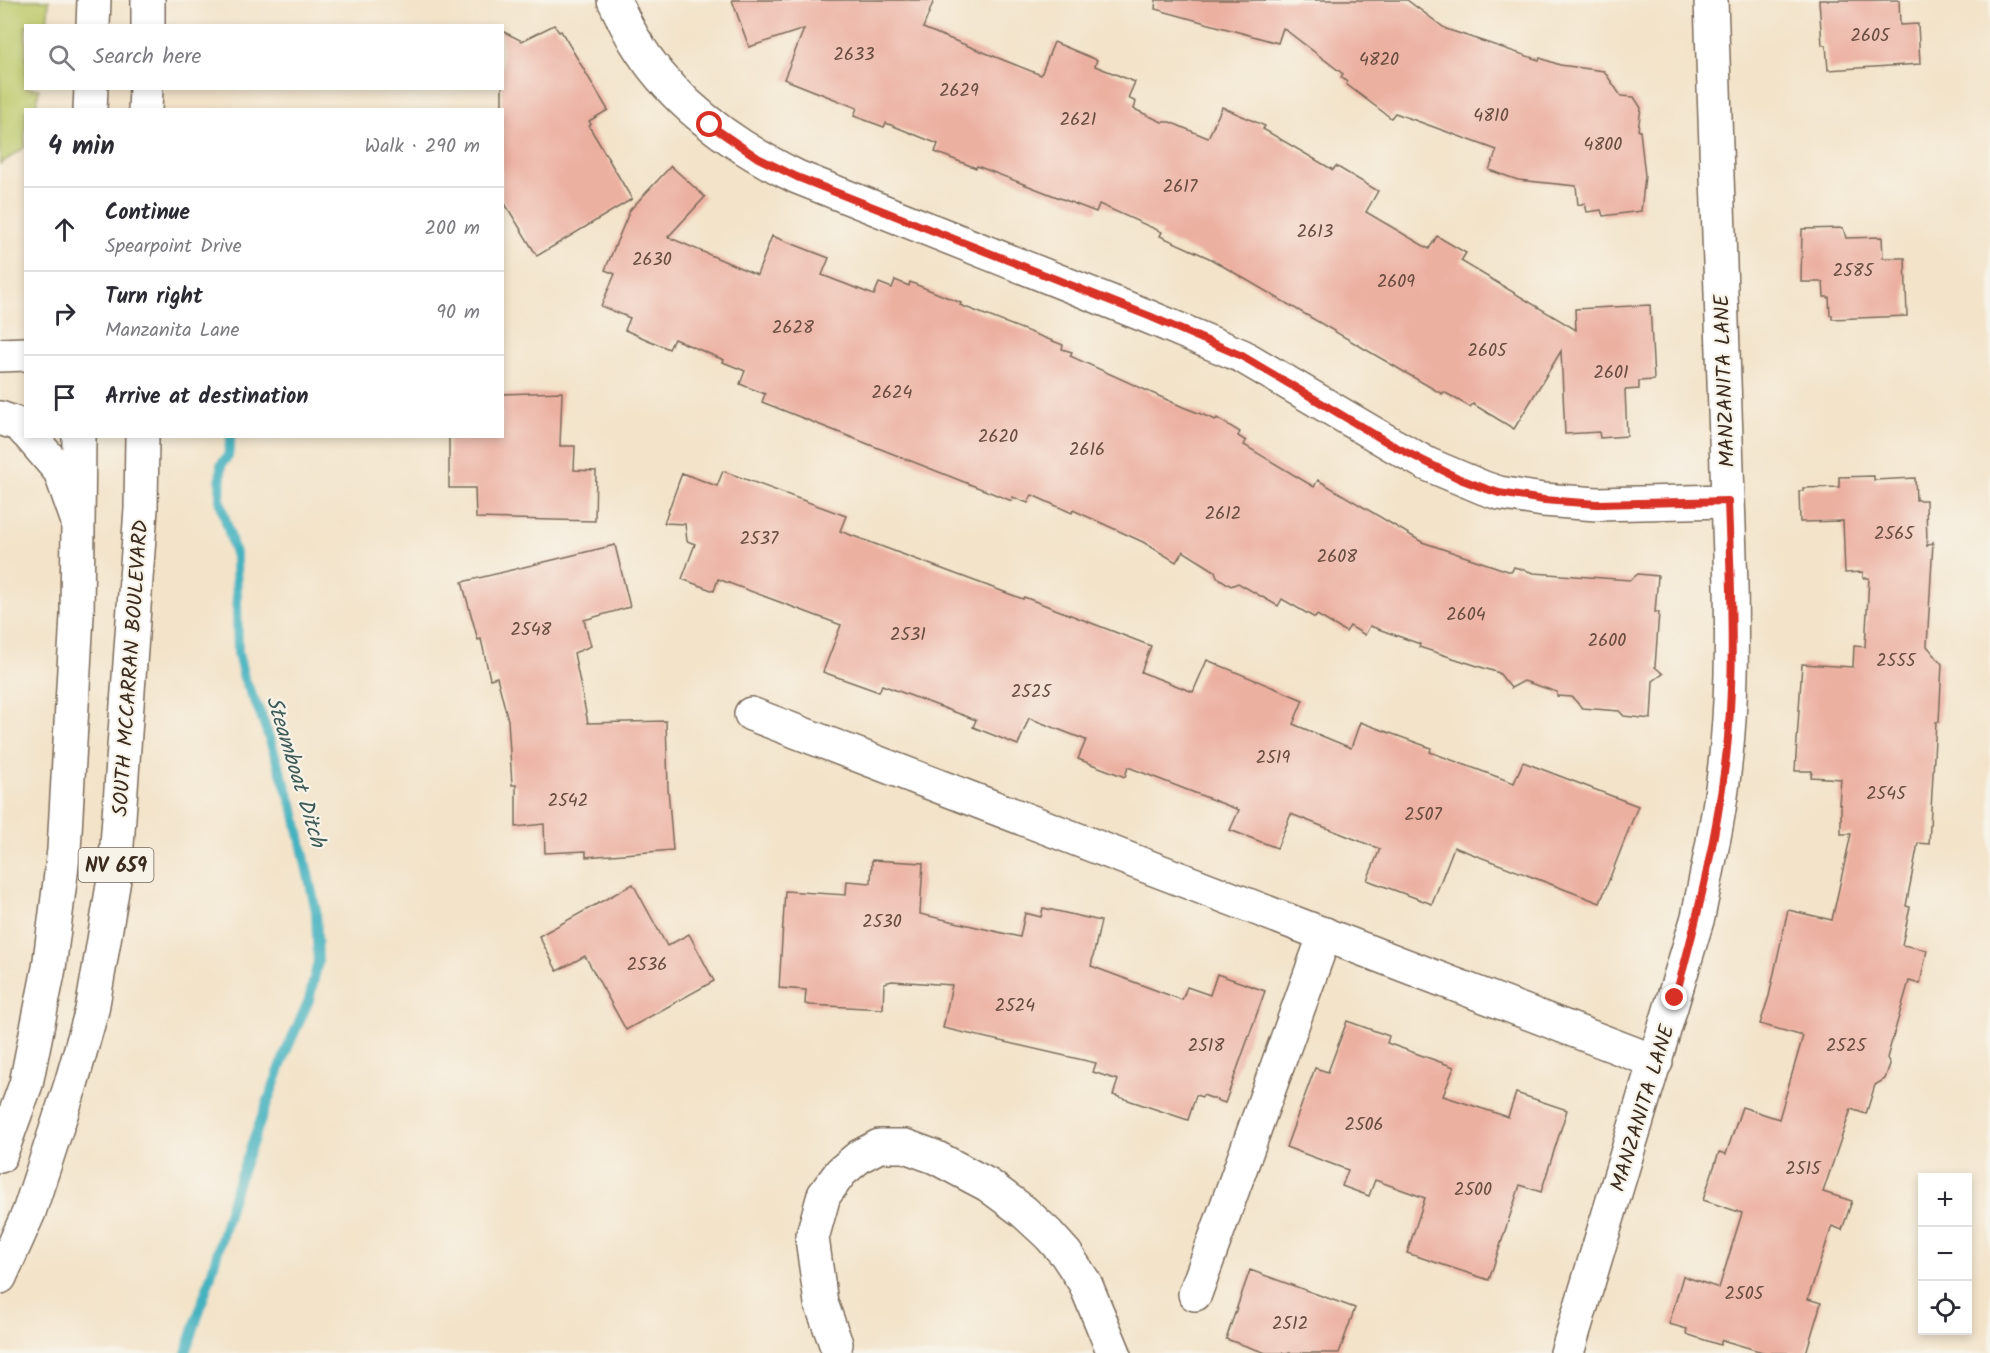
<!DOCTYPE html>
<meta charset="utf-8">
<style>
:root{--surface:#fff;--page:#f2f2f3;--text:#2b2b33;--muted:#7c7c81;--line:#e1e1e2}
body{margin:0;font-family:Kalam,sans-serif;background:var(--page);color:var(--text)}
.controls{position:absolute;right:18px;bottom:18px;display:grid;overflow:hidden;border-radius:0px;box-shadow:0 3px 9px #0003}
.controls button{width:54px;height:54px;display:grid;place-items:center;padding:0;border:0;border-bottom:2px solid var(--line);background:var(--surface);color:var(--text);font:30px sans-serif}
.stop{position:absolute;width:18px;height:18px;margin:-14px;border:4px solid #d93025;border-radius:50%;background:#fff}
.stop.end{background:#d93025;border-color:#fff;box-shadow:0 2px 6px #0008}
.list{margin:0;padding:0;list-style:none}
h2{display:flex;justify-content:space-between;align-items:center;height:78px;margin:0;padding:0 24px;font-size:26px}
h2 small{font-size:20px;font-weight:400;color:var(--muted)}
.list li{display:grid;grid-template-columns:39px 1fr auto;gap:18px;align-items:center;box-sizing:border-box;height:84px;padding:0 24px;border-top:2px solid var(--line)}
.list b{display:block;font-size:22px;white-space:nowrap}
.list p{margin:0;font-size:20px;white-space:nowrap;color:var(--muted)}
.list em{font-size:20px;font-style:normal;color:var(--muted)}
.icon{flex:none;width:33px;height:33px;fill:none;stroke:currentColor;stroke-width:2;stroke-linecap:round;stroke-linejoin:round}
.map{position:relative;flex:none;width:1990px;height:1353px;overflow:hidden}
.search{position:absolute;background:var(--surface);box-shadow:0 3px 9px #0003;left:24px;top:24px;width:480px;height:66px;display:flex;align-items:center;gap:15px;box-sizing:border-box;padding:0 21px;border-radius:0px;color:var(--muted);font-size:22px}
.panel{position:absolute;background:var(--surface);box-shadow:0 3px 9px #0003;left:24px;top:108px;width:480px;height:330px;border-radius:0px}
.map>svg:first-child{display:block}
</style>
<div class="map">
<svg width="1990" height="1353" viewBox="0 0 1990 1353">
<rect width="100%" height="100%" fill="#f7f3e8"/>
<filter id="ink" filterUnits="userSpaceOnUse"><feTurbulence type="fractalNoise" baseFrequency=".0167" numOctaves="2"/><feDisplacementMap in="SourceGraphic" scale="12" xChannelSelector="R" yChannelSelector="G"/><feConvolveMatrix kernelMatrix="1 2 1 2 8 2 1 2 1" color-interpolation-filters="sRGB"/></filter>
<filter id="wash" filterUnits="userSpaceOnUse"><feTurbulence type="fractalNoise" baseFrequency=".008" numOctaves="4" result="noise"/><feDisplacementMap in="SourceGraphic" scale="24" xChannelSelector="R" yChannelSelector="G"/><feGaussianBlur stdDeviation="1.35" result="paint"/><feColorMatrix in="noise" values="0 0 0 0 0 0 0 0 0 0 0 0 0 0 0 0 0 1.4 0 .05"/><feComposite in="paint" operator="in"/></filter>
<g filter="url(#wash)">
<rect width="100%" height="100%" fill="#f3e3c9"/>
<!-- green -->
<polygon fill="#bdc96a" stroke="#7c7a44" stroke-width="1.5" points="0,0 49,0 47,25 26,26 26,88 39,89 36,109 26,110 25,147 0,164"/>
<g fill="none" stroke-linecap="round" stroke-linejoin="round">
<!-- stream -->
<polyline stroke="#44b2c0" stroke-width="10" points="186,1353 211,1275 234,1193 287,1049 309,1000 318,962 316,911 294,810 261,715 244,678 238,653 236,557 220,500 221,465 228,456 231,436"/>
</g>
<g id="blocks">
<!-- building -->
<g fill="#ecb0a1">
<polygon points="732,0 934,0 923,28 1041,75 1054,42 1097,60 1095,66 1135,82 1128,98 1136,102 1134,109 1162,122 1170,122 1208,138 1222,107 1265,126 1263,129 1333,170 1336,166 1378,191 1366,212 1429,249 1437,236 1466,253 1461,261 1576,330 1575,309 1650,305 1654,380 1639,381 1639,389 1625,390 1627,436 1600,438 1599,432 1565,434 1561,351 1514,429 1473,404 1470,407 1444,392 1442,394 1209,258 1160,236 1162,232 1099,204 1096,212 977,166 976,168 935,152 938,144 886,123 884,127 854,116 857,108 784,79 804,29 749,47"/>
<polygon points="1156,0 1407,0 1446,29 1539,60 1540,58 1560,65 1604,71 1621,96 1634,97 1641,108 1638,130 1640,131 1645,176 1641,211 1603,216 1601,210 1587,212 1585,203 1578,205 1576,186 1518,180 1489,170 1497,150 1395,113 1391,118 1346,84 1347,82 1341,77 1343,74 1283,28 1278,43 1155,9"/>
<polygon points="1819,0 1899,0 1900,25 1918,24 1920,64 1828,70 1826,45 1822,45"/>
<polygon points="554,25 559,32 561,31 608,110 589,121 591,124 589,126 632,199 537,256 502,199 502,31 522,41"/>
<polygon points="671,166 705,197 668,237 757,275 772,236 829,258 822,275 874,295 879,283 892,288 895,280 909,286 910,282 961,303 960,305 1063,345 1062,349 1072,352 1070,356 1183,407 1216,420 1217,418 1240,432 1238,436 1246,441 1244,445 1314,487 1318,480 1422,542 1508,571 1512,571 1514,567 1534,573 1630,580 1638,574 1658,576 1655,612 1659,612 1655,667 1663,674 1653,681 1651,719 1624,716 1619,711 1582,708 1572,697 1557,696 1557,692 1524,681 1511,688 1499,673 1419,647 1420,644 1370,626 1365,635 1350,626 1346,632 1317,615 1315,618 1282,599 1278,606 1238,583 1231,586 1217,577 1215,571 1183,551 1176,562 1143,542 1073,510 1072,513 1032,495 1028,503 1013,497 1012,501 762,402 765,394 740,384 745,371 723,362 724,360 674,339 669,349 625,330 630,318 601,306 615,274 605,270 630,210"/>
<polygon points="1843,228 1846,238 1882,237 1883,258 1905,258 1907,316 1832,319 1832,315 1830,315 1829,297 1824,297 1823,282 1801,282 1802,229"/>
<polygon points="562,392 560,446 575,446 574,470 596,471 595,521 476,518 475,488 449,488 449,436 502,436 502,394"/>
<polygon points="723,471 846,516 840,531 1023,599 1024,597 1151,646 1141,672 1193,692 1207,660 1303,700 1293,724 1351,748 1360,722 1431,748 1430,752 1514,783 1523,762 1638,806 1600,903 1454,847 1432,904 1367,880 1380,849 1291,814 1277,848 1230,830 1239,810 1128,767 1125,777 1078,759 1086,740 1029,718 1018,745 973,727 976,720 882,685 879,692 823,672 841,625 718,579 714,591 682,579 695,544 687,541 685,524 664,523 682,473 717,486"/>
<polygon points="1874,476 1874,480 1915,478 1916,500 1926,500 1927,546 1933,542 1927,646 1942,664 1939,722 1936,722 1929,844 1918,843 1906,906 1910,907 1902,945 1927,950 1920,984 1909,981 1887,1058 1890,1064 1885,1079 1875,1085 1866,1114 1851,1109 1823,1192 1852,1201 1842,1230 1832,1226 1808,1299 1821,1303 1806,1353 1766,1353 1722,1340 1720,1345 1686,1334 1687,1329 1669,1324 1683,1276 1719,1288 1742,1213 1703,1200 1719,1152 1726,1154 1742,1107 1779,1119 1803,1036 1760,1024 1769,996 1785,923 1788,910 1832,920 1851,834 1841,834 1841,805 1839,804 1841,779 1811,777 1812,771 1795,771 1802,664 1853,667 1854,646 1865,647 1869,578 1863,578 1863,572 1845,573 1843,521 1800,522 1799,491 1803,491 1803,488 1839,487 1839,477"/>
<polygon points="615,545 630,607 584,620 591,646 574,653 588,723 666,721 668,788 673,850 586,857 586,851 545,853 544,824 516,827 516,785 512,785 508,720 497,677 490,679 481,639 478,640 462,582"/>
<polygon points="872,860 923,863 920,914 1020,937 1025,913 1041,917 1043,908 1101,921 1091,966 1182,1000 1187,987 1210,995 1217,974 1265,991 1225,1103 1203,1095 1202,1097 1196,1095 1188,1120 1113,1095 1118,1080 1093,1072 1096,1063 943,1028 952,985 892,981 884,983 883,1009 810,1005 805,1004 806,990 779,988 785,891 846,895 847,881 871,883"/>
<polygon points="633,884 667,946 689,934 714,981 626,1030 585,956 557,971 539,936"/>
<polygon points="1347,1021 1389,1036 1387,1043 1454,1067 1443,1096 1508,1117 1516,1093 1567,1110 1541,1192 1520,1185 1489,1280 1407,1253 1425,1198 1375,1180 1369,1196 1342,1186 1348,1170 1286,1147 1315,1068 1328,1072"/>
<polygon points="1250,1270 1355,1308 1339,1353 1266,1353 1226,1339"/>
</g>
</g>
</g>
<g filter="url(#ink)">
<use href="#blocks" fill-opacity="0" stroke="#7b6b5a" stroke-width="1.5"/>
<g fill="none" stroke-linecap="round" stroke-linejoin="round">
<!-- minor casing -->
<g stroke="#7b6b5a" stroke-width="36">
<g id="minor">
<path d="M614 0C621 14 627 28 635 41 673 104 733 146 797 177L1149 317 1242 356 1393 445 1427 464 1484 488 1499 493 1543 500 1597 504 1728 501"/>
<polyline points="0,355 26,354"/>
<polyline points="0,418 20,425 26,432"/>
<polyline points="30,436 60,471 77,519"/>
<polyline points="751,714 1656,1062"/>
<polyline points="1195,1294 1325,934"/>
<polyline points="836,1344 821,1303 812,1238 824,1195 841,1172 860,1156 879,1146 905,1146 935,1157 988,1185 1023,1211 1048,1234 1066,1254 1085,1283 1114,1353"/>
<path d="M1567 1353 1698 917C1708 866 1720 815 1725 764 1732 704 1732 645 1731 585L1711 0"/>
</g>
</g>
<!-- major casing -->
<g stroke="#7b6b5a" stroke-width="36">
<g id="major">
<polyline points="93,26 94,0"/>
<polyline points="148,26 148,0"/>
<polyline points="90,110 91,88"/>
<polyline points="145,110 146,88"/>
<polyline points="0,1156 26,1084 49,968 64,850 77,615 79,436"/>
<polyline points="0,1277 29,1212 71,1084 92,1010 104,940 115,873 141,509 142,436"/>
</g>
</g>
<!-- minor -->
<use href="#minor" stroke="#fff" stroke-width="33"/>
<!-- major -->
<use href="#major" stroke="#fff" stroke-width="33"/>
</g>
</g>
<g fill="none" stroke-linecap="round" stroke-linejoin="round" filter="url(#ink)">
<!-- route -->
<path stroke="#d93025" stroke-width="8" d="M710 125 758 158 797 177 1149 316 1242 356 1392 445 1460 479 1484 488 1499 493 1544 500 1597 504 1728 501C1731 589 1736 678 1725 766 1715 845 1697 921 1675 998"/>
</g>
<g text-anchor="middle" stroke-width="4.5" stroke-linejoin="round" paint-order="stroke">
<!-- number labels -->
<g font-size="18" fill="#674c3f">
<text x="1870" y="41">2605</text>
<text x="854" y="60">2633</text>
<text x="1379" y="65">4820</text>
<text x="959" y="96">2629</text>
<text x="1491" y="121">4810</text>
<text x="1078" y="125">2621</text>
<text x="1603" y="150">4800</text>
<text x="1180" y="192">2617</text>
<text x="1315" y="237">2613</text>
<text x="652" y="265">2630</text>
<text x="1853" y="276">2585</text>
<text x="1396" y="287">2609</text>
<text x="793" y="333">2628</text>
<text x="1487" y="356">2605</text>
<text x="1611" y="378">2601</text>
<text x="892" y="398">2624</text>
<text x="998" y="442">2620</text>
<text x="1087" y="455">2616</text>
<text x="1223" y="519">2612</text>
<text x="1894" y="539">2565</text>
<text x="759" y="544">2537</text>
<text x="1337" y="562">2608</text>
<text x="1466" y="620">2604</text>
<text x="531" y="635">2548</text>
<text x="908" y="640">2531</text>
<text x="1607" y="646">2600</text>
<text x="1896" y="666">2555</text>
<text x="1031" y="697">2525</text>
<text x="1273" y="763">2519</text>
<text x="1886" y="799">2545</text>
<text x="568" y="806">2542</text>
<text x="1423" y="820">2507</text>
<text x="882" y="927">2530</text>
<text x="647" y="970">2536</text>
<text x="1015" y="1011">2524</text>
<text x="1206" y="1051">2518</text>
<text x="1846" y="1051">2525</text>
<text x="1364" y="1130">2506</text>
<text x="1803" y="1174">2515</text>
<text x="1473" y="1195">2500</text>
<text x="1744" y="1299">2505</text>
<text x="1290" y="1329">2512</text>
</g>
<!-- shield labels -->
<rect fill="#f7f3e8" stroke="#73665b" stroke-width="1.5" x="78.5" y="848" width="75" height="34" rx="4.5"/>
<g font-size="20" font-weight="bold" fill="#3b2a1e">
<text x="116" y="872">NV 659</text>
</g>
<!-- street labels -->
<g font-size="21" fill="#3b2a1e" stroke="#f7f3e8">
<text transform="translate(1724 381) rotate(-92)" y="7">MANZANITA LANE</text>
<text transform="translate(130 668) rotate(-86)" y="7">SOUTH MCCARRAN BOULEVARD</text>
<text transform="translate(1642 1108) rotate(-73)" y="7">MANZANITA LANE</text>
</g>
<!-- water labels -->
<g font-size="22" font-style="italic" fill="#3e5a57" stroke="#f7f3e8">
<text transform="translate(297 771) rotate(73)" y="8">Steamboat Ditch</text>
</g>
</g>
</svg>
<div class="controls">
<button>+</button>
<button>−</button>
<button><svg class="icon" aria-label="locate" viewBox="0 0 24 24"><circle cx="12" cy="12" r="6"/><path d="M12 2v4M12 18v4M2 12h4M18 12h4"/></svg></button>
</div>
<div class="stop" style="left:710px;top:125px"></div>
<div class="stop end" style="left:1675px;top:998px"></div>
<div class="search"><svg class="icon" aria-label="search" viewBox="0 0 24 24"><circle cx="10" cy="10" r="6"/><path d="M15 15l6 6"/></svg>Search here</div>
<section class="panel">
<h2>4 min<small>Walk · 290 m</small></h2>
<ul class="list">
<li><svg class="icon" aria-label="ahead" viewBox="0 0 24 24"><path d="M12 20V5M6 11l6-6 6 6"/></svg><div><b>Continue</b><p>Spearpoint Drive</p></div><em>200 m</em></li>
<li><svg class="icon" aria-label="right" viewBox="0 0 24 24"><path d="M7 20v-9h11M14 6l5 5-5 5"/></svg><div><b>Turn right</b><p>Manzanita Lane</p></div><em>90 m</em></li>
<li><svg class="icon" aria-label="arrive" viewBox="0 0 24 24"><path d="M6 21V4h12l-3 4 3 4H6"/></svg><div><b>Arrive at destination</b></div></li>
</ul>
</section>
</div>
